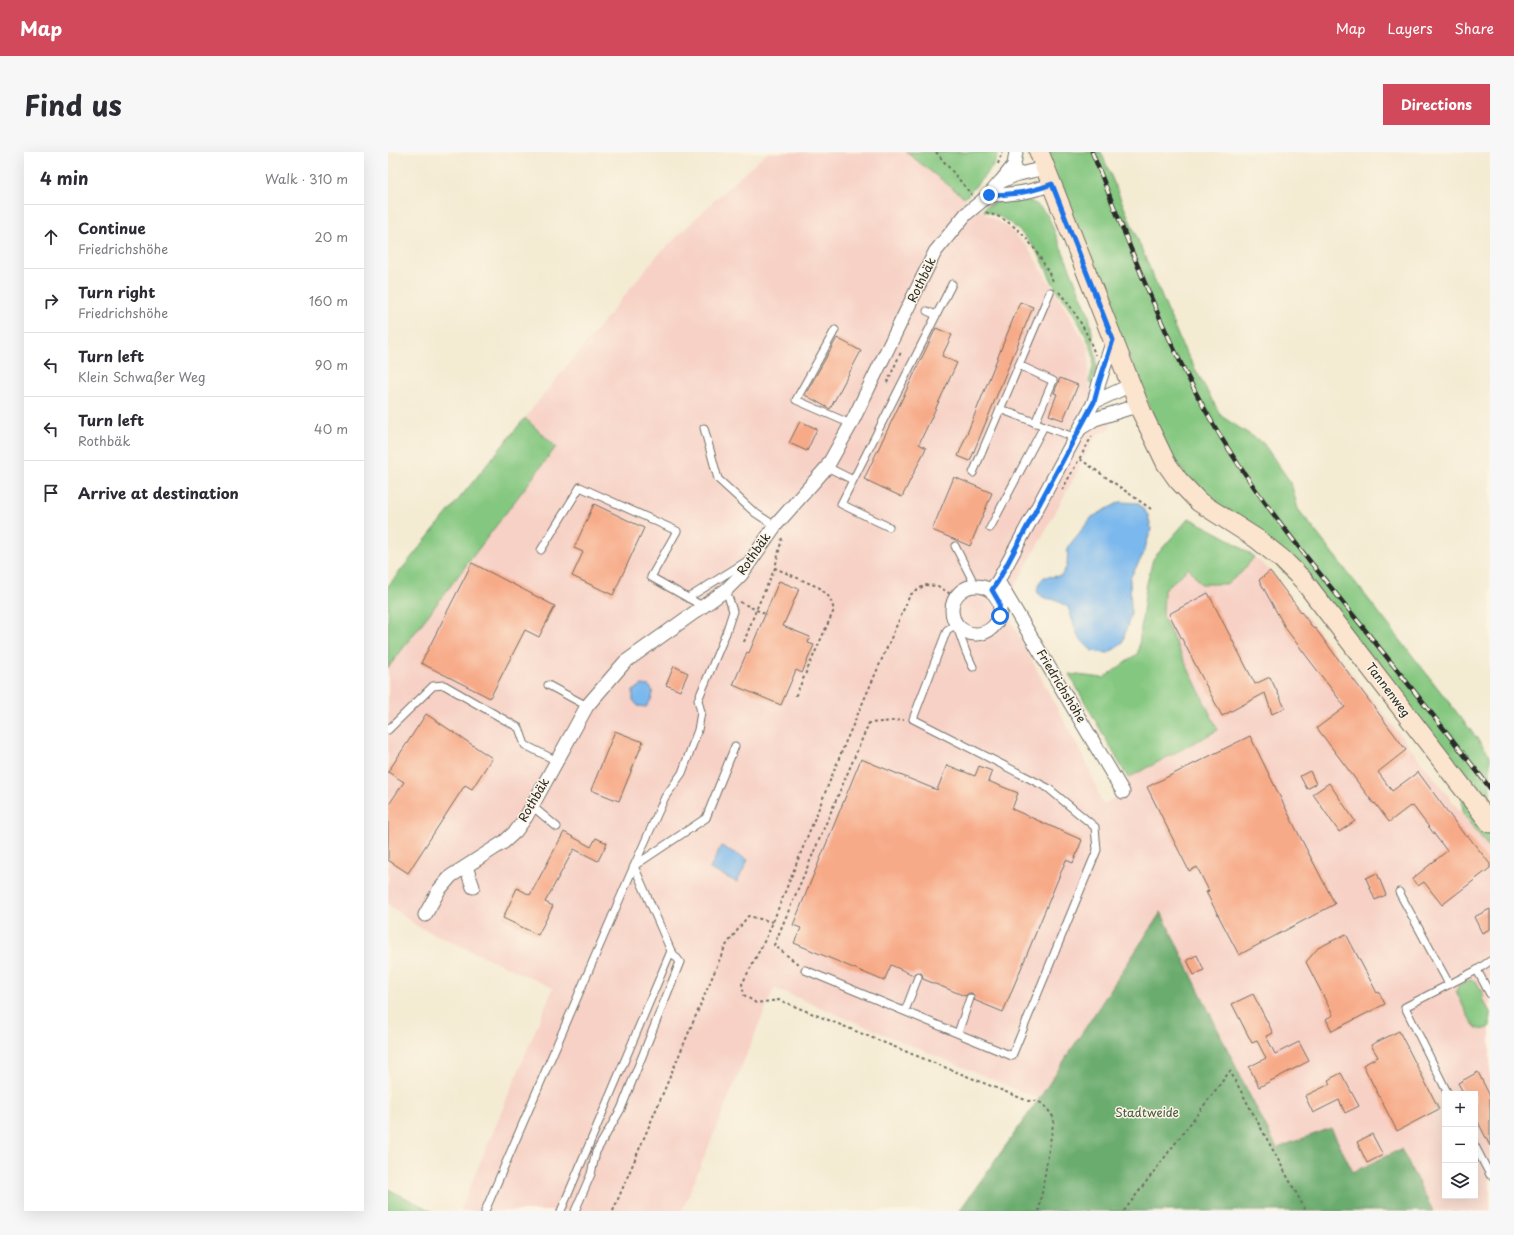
<!DOCTYPE html>
<meta charset="utf-8">
<style>
:root{--surface:#fff;--page:#f7f7f7;--text:#2b2b33;--muted:#7c7c81;--line:#e1e1e2;--accent:#d1495b}
body{margin:0;font-family:"Playpen Sans",sans-serif;background:var(--page);color:var(--text)}
.controls{position:absolute;right:12px;bottom:12px;display:grid;overflow:hidden;border-radius:0px;box-shadow:0 4px 16px #0002}
.controls button{width:36px;height:36px;display:grid;place-items:center;padding:0;border:0;border-bottom:1px solid var(--line);background:var(--surface);color:var(--text);font:20px sans-serif}
.stop{position:absolute;width:12px;height:12px;margin:-9px;border:3px solid #1a73e8;border-radius:50%;background:#fff}
.stop.end{background:#1a73e8;border-color:#fff;box-shadow:0 1px 4px #0008}
.list{margin:0;padding:0;list-style:none}
h2{display:flex;justify-content:space-between;align-items:center;height:52px;margin:0;padding:0 16px;font-size:17px}
h2 small{font-size:13px;font-weight:400;color:var(--muted)}
.list li{display:grid;grid-template-columns:26px 1fr auto;gap:12px;align-items:center;box-sizing:border-box;height:64px;padding:0 16px;border-top:1px solid var(--line)}
.list b{display:block;font-size:15px;white-space:nowrap}
.list p{margin:0;font-size:13px;white-space:nowrap;color:var(--muted)}
.list em{font-size:13px;font-style:normal;color:var(--muted)}
.icon{flex:none;width:22px;height:22px;fill:none;stroke:currentColor;stroke-width:2;stroke-linecap:round;stroke-linejoin:round}
.map{position:relative;flex:none;width:1102px;height:1059px;overflow:hidden;border-radius:0px}
header{display:flex;align-items:center;gap:24px;box-sizing:border-box;height:56px;padding:0 20px;background:var(--accent);color:#fff}
header strong{font-size:19px}
nav{display:flex;gap:22px;margin-inline-start:auto;font-size:14px}
.intro{display:flex;align-items:center;justify-content:space-between;box-sizing:border-box;height:96px;padding:0 24px}
h1{margin:0;font-size:28px}
.button{padding:10px 18px;border-radius:0px;background:var(--accent);color:#fff;font-size:14px;font-weight:700}
main{display:flex;gap:24px;padding:0 24px}
aside{flex:1;background:var(--surface);border-radius:0px;box-shadow:0 4px 16px #0002}
.map>svg:first-child{display:block}
</style>
<header>
<strong>Map</strong>
<nav><a>Map</a><a>Layers</a><a>Share</a></nav>
</header>
<div class="intro"><h1>Find us</h1><a class="button">Directions</a></div>
<main>
<aside>
<h2>4 min<small>Walk · 310 m</small></h2>
<ul class="list">
<li><svg class="icon" aria-label="ahead" viewBox="0 0 24 24"><path d="M12 20V5M6 11l6-6 6 6"/></svg><div><b>Continue</b><p>Friedrichshöhe</p></div><em>20 m</em></li>
<li><svg class="icon" aria-label="right" viewBox="0 0 24 24"><path d="M7 20v-9h11M14 6l5 5-5 5"/></svg><div><b>Turn right</b><p>Friedrichshöhe</p></div><em>160 m</em></li>
<li><svg class="icon" aria-label="left" viewBox="0 0 24 24"><path d="M17 20v-9H6M10 6l-5 5 5 5"/></svg><div><b>Turn left</b><p>Klein Schwaßer Weg</p></div><em>90 m</em></li>
<li><svg class="icon" aria-label="left" viewBox="0 0 24 24"><path d="M17 20v-9H6M10 6l-5 5 5 5"/></svg><div><b>Turn left</b><p>Rothbäk</p></div><em>40 m</em></li>
<li><svg class="icon" aria-label="arrive" viewBox="0 0 24 24"><path d="M6 21V4h12l-3 4 3 4H6"/></svg><div><b>Arrive at destination</b></div></li>
</ul>
</aside>
<div class="map">
<svg width="1102" height="1059" viewBox="0 0 1102 1059">
<rect width="100%" height="100%" fill="#fcf5e5"/>
<filter id="ink" filterUnits="userSpaceOnUse"><feTurbulence type="fractalNoise" baseFrequency=".025" numOctaves="2"/><feDisplacementMap in="SourceGraphic" scale="8" xChannelSelector="R" yChannelSelector="G"/><feConvolveMatrix kernelMatrix="1 2 1 2 8 2 1 2 1" color-interpolation-filters="sRGB"/></filter>
<filter id="wash" filterUnits="userSpaceOnUse"><feTurbulence type="fractalNoise" baseFrequency=".012" numOctaves="4" result="noise"/><feDisplacementMap in="SourceGraphic" scale="16" xChannelSelector="R" yChannelSelector="G"/><feGaussianBlur stdDeviation="0.9" result="paint"/><feColorMatrix in="noise" values="0 0 0 0 0 0 0 0 0 0 0 0 0 0 0 0 0 1.4 0 .05"/><feComposite in="paint" operator="in"/></filter>
<g filter="url(#wash)">
<rect width="100%" height="100%" fill="#f4ebd3"/>
<!-- built -->
<path fill="#f7d1c6" fill-rule="evenodd" d="M380 0H518L600 64 618 74 639 94 701 196 700 232 724 275 709 283 619 450 624 471 701 616 715 653 735 640 740 626 830 578 775 465 776 438 802 416 854 420 866 405 883 419 1102 697V1059H1045L1013 997 965 1020 943 976 889 996 863 946 773 760 651 947 386 836 294 1059H72L165 836 29 774 0 752V434L267 106 335 40ZM1057 942H1087V1044H1057Z"/>
<!-- green -->
<g fill="#84c780" stroke="#587956">
<polygon points="518,0 611,0 606,13 577,46"/>
<polygon points="658,0 713,0 794,193 833,264 875,291 903,331 910,357 1102,603 1102,697 1075,661 1073,627 966,486 809,338 783,303 771,279"/>
<path d="M619 45C639 47 647 48 660 64L701 163 708 205 709 215 706 227 703 232 701 229C704 220 707 211 705 202 702 189 687 163 680 152 676 147 671 143 668 137 662 127 658 115 652 104 639 84 620 64 596 59L597 55Z"/>
<polygon points="137,266 168,295 0,516 0,434"/>
<polygon points="801,366 839,386 866,405 854,420 839,432 813,432 801,416 776,438 775,465 830,578 740,626 681,522 716,526 750,501 758,435 765,407"/>
<path d="M1081 828 1088 829 1096 844 1094 847 1102 860V875C1098 877 1094 879 1089 876 1083 873 1072 847 1068 839L1071 833Z"/>
<polygon points="0,1037 44,1059 0,1059"/>
</g>
<!-- forest -->
<polygon fill="#6bac6e" stroke="#4b6c4c" points="773,760 863,946 889,996 943,976 965,1020 1013,997 1045,1059 571,1059 651,947"/>
<!-- water -->
<g fill="#7ab8ed" stroke="#52728c">
<polygon points="732,350 750,351 760,363 763,377 755,403 742,426 743,461 734,492 720,501 704,499 690,485 680,455 669,448 656,446 649,440 651,431 656,425 673,424 679,414 680,395 704,365"/>
<polygon points="254,533 261,534 265,539 263,548 258,555 250,554 245,548 245,539"/>
<polygon points="333,694 360,708 349,730 322,717"/>
</g>
<g id="blocks">
<!-- building -->
<g fill="#f7aa88">
<polygon points="632,150 645,155 582,309 570,304"/>
<polygon points="548,176 564,183 554,204 569,211 531,292 538,296 514,345 476,327"/>
<polygon points="449,186 473,199 442,257 417,243"/>
<polygon points="672,226 690,233 675,268 661,263 669,242 666,241"/>
<polygon points="412,269 429,277 419,299 401,291"/>
<polygon points="566,325 604,341 582,394 544,378"/>
<polygon points="206,352 256,376 225,443 184,424 195,400 186,396"/>
<polygon points="84,411 167,454 151,485 137,478 102,546 33,511"/>
<polygon points="882,419 926,477 927,476 1018,598 990,620 1004,639 1030,620 1078,685 1080,684 1102,712 1102,716 1054,753 1036,730 1030,734 1024,727 1059,699 1025,654 1023,655 1022,654 1001,670 987,651 986,652 929,576 957,555 898,477 871,428"/>
<polygon points="391,429 411,437 395,474 422,485 420,491 426,493 414,521 408,518 393,553 345,533 359,500 361,501"/>
<polygon points="820,441 867,532 882,525 897,556 884,562 877,541 834,564 781,462"/>
<polygon points="286,514 300,521 292,539 278,533"/>
<polygon points="38,562 104,606 84,637 77,633 20,721 0,708 0,654 16,630 0,620"/>
<polygon points="227,579 255,590 231,649 203,638"/>
<polygon points="862,584 908,677 947,752 851,803 818,740 821,739 809,715 801,719 759,635"/>
<polygon points="473,607 549,638 559,613 587,624 591,614 604,619 600,629 630,641 624,657 694,688 685,711 678,708 615,860 586,848 587,845 584,841 581,841 577,844 535,827 534,822 531,820 527,821 525,823 503,813 496,829 406,791 413,776 405,773"/>
<polygon points="922,619 928,632 919,637 912,624"/>
<polygon points="941,631 967,669 951,680 925,642"/>
<polygon points="176,680 203,695 208,686 219,691 210,709 186,697 157,750 165,754 150,783 115,766 129,736 142,743"/>
<polygon points="989,721 998,743 987,748 978,726"/>
<polygon points="1102,757 1102,777 1094,781 1086,765"/>
<polygon points="958,782 989,841 991,840 997,852 944,879 938,867 945,863 918,810 930,796"/>
<polygon points="809,803 816,818 806,823 799,808"/>
<polygon points="865,842 885,881 878,884 887,902 911,890 921,909 871,935 861,915 878,906 869,889 864,891 844,852"/>
<polygon points="1011,879 1051,957 1009,979 975,913 990,905 983,893"/>
<polygon points="1090,920 1102,944 1102,994 1087,964 1087,942 1076,942 1070,931"/>
<polygon points="953,921 971,954 957,961 951,948 925,961 917,944 942,932 940,928"/>
<polygon points="984,982 995,1003 979,1011 969,990"/>
</g>
</g>
</g>
<g filter="url(#ink)">
<use href="#blocks" fill-opacity="0" stroke="#716e66" stroke-width="1"/>
<g fill="none" stroke-linecap="round" stroke-linejoin="round">
<!-- lane casing -->
<g stroke="#716e66" stroke-width="9">
<g id="lane">
<polyline points="539,159 548,163"/>
<polyline points="447,178 408,248 463,272"/>
<polyline points="631,213 665,229 647,271"/>
<polyline points="612,257 688,286"/>
<polyline points="316,276 330,327 366,360 387,374"/>
<polyline points="439,315 465,328"/>
<polyline points="585,321 662,140"/>
<polyline points="501,375 453,352 564,132"/>
<polyline points="602,376 656,274"/>
<polyline points="567,394 587,433"/>
<polyline points="153,398 192,335 289,379 263,425 316,455"/>
<polyline points="300,446 359,409"/>
<polyline points="160,533 199,554"/>
<polyline points="0,578 45,534 56,533 131,576 137,593 169,609"/>
<polyline points="144,654 169,675"/>
<polyline points="1011,740 1061,832"/>
<polyline points="417,818 624,904 709,698 707,675 660,636 525,567 559,478 568,472 578,500 585,515"/>
<polyline points="1089,818 1102,842"/>
<polyline points="517,859 530,825"/>
<polyline points="570,881 582,846"/>
<polyline points="1060,942 1017,855 1089,818 1102,809"/>
<polyline points="1087,994 1102,1023"/>
<polyline points="97,1059 246,714 318,666 347,594"/>
<polyline points="173,1059 283,799"/>
<polyline points="187,1059 203,1022 208,1000 233,957 292,810 283,799 246,714 277,645 294,621 310,578 313,560 310,548 338,481 345,459 338,438"/>
</g>
</g>
<!-- street casing -->
<g stroke="#716e66" stroke-width="15">
<g id="street">
<polyline points="614,28 626,13 628,0"/>
<path d="M601 43C622 43 644 40 664 32"/>
<polyline points="706,250 711,231 725,188"/>
<polyline points="693,276 707,267 751,253"/>
<polyline points="610,429 735,640"/>
<circle cx="588" cy="458" r="24"/>
<polyline points="603,438 610,429 706,250 743,233"/>
<polyline points="78,715 85,735"/>
<polyline points="37,763 51,738 63,724 116,690 128,679 138,665 199,554 237,510 338,438 353,423 387,374 439,315 463,272 547,100 578,62 601,43 612,30 627,23 657,16"/>
</g>
</g>
<!-- secondary casing -->
<g stroke="#716e66" stroke-width="21">
<polyline id="secondary" points="651,0 754,261 778,311 790,328 811,350 869,387 894,407 915,428 1102,671"/>
</g>
<!-- path -->
<g stroke="#716e66" stroke-width="2" stroke-dasharray="3 3" stroke-linecap="butt">
<polyline points="548,0 584,43"/>
<polyline points="610,12 614,0"/>
<path d="M598 60C603 63 608 63 613 66 639 80 653 105 666 131"/>
<path d="M671 140C686 158 700 180 707 203"/>
<polyline points="499,231 513,200"/>
<polyline points="692,307 763,357"/>
<polyline points="674,338 704,284"/>
<polyline points="394,386 387,416 432,436 442,446 446,458 407,545"/>
<path d="M567 445 550 434 537 433 522 443 458 589 380 782 354 832 356 843 368 851 391 848 640 949C655 947 658 956 666 966L651 1059"/>
<polyline points="352,450 377,462"/>
<polyline points="356,490 368,458 387,416"/>
<polyline points="410,812 386,793 481,571 516,568"/>
<polyline points="225,1059 337,795 360,764 385,770"/>
<polyline points="736,1059 842,919 918,1059"/>
</g>
<!-- lane -->
<use href="#lane" stroke="#fff" stroke-width="7"/>
<!-- street -->
<use href="#street" stroke="#fff" stroke-width="13"/>
<!-- secondary -->
<use href="#secondary" stroke="#fce5cf" stroke-width="19"/>
<!-- rail casing -->
<g stroke="#2b2b2b" stroke-width="4.5">
<path id="rail" d="M704 0C741 91 775 185 824 270 864 339 915 401 965 463 1011 520 1057 578 1102 636"/>
</g>
<!-- rail -->
<use href="#rail" stroke="#fcf5e5" stroke-width="3" stroke-dasharray="9" stroke-linecap="butt"/>
</g>
</g>
<g fill="none" stroke-linecap="round" stroke-linejoin="round" filter="url(#ink)">
<!-- route -->
<path stroke="#1a73e8" stroke-width="5" d="M601 43C622 43 644 40 664 32L725 188 711 231 706 250 610 429 604 438 611 450 612 464"/>
</g>
<g text-anchor="middle" stroke-width="3" stroke-linejoin="round" paint-order="stroke">
<!-- street labels -->
<g font-size="12" fill="#2b2b2b" stroke="#fcf5e5">
<text transform="translate(534 128) rotate(-64)" y="4">Rothbäk</text>
<text transform="translate(366 402) rotate(-55)" y="4">Rothbäk</text>
<text transform="translate(673 534) rotate(59)" y="4">Friedrichshöhe</text>
<text transform="translate(1000 538) rotate(53)" y="4">Tannenweg</text>
<text transform="translate(146 648) rotate(-60)" y="4">Rothbäk</text>
</g>
<!-- park labels -->
<g font-size="12" fill="#465a44" stroke="#fcf5e5">
<text x="759" y="965">Stadtweide</text>
</g>
</g>
</svg>
<div class="controls">
<button>+</button>
<button>−</button>
<button><svg class="icon" aria-label="layers" viewBox="0 0 24 24"><path d="M12 4l9 5-9 5-9-5zM3 14l9 5 9-5"/></svg></button>
</div>
<div class="stop" style="left:612px;top:464px"></div>
<div class="stop end" style="left:601px;top:43px"></div>
</div>
</main>
